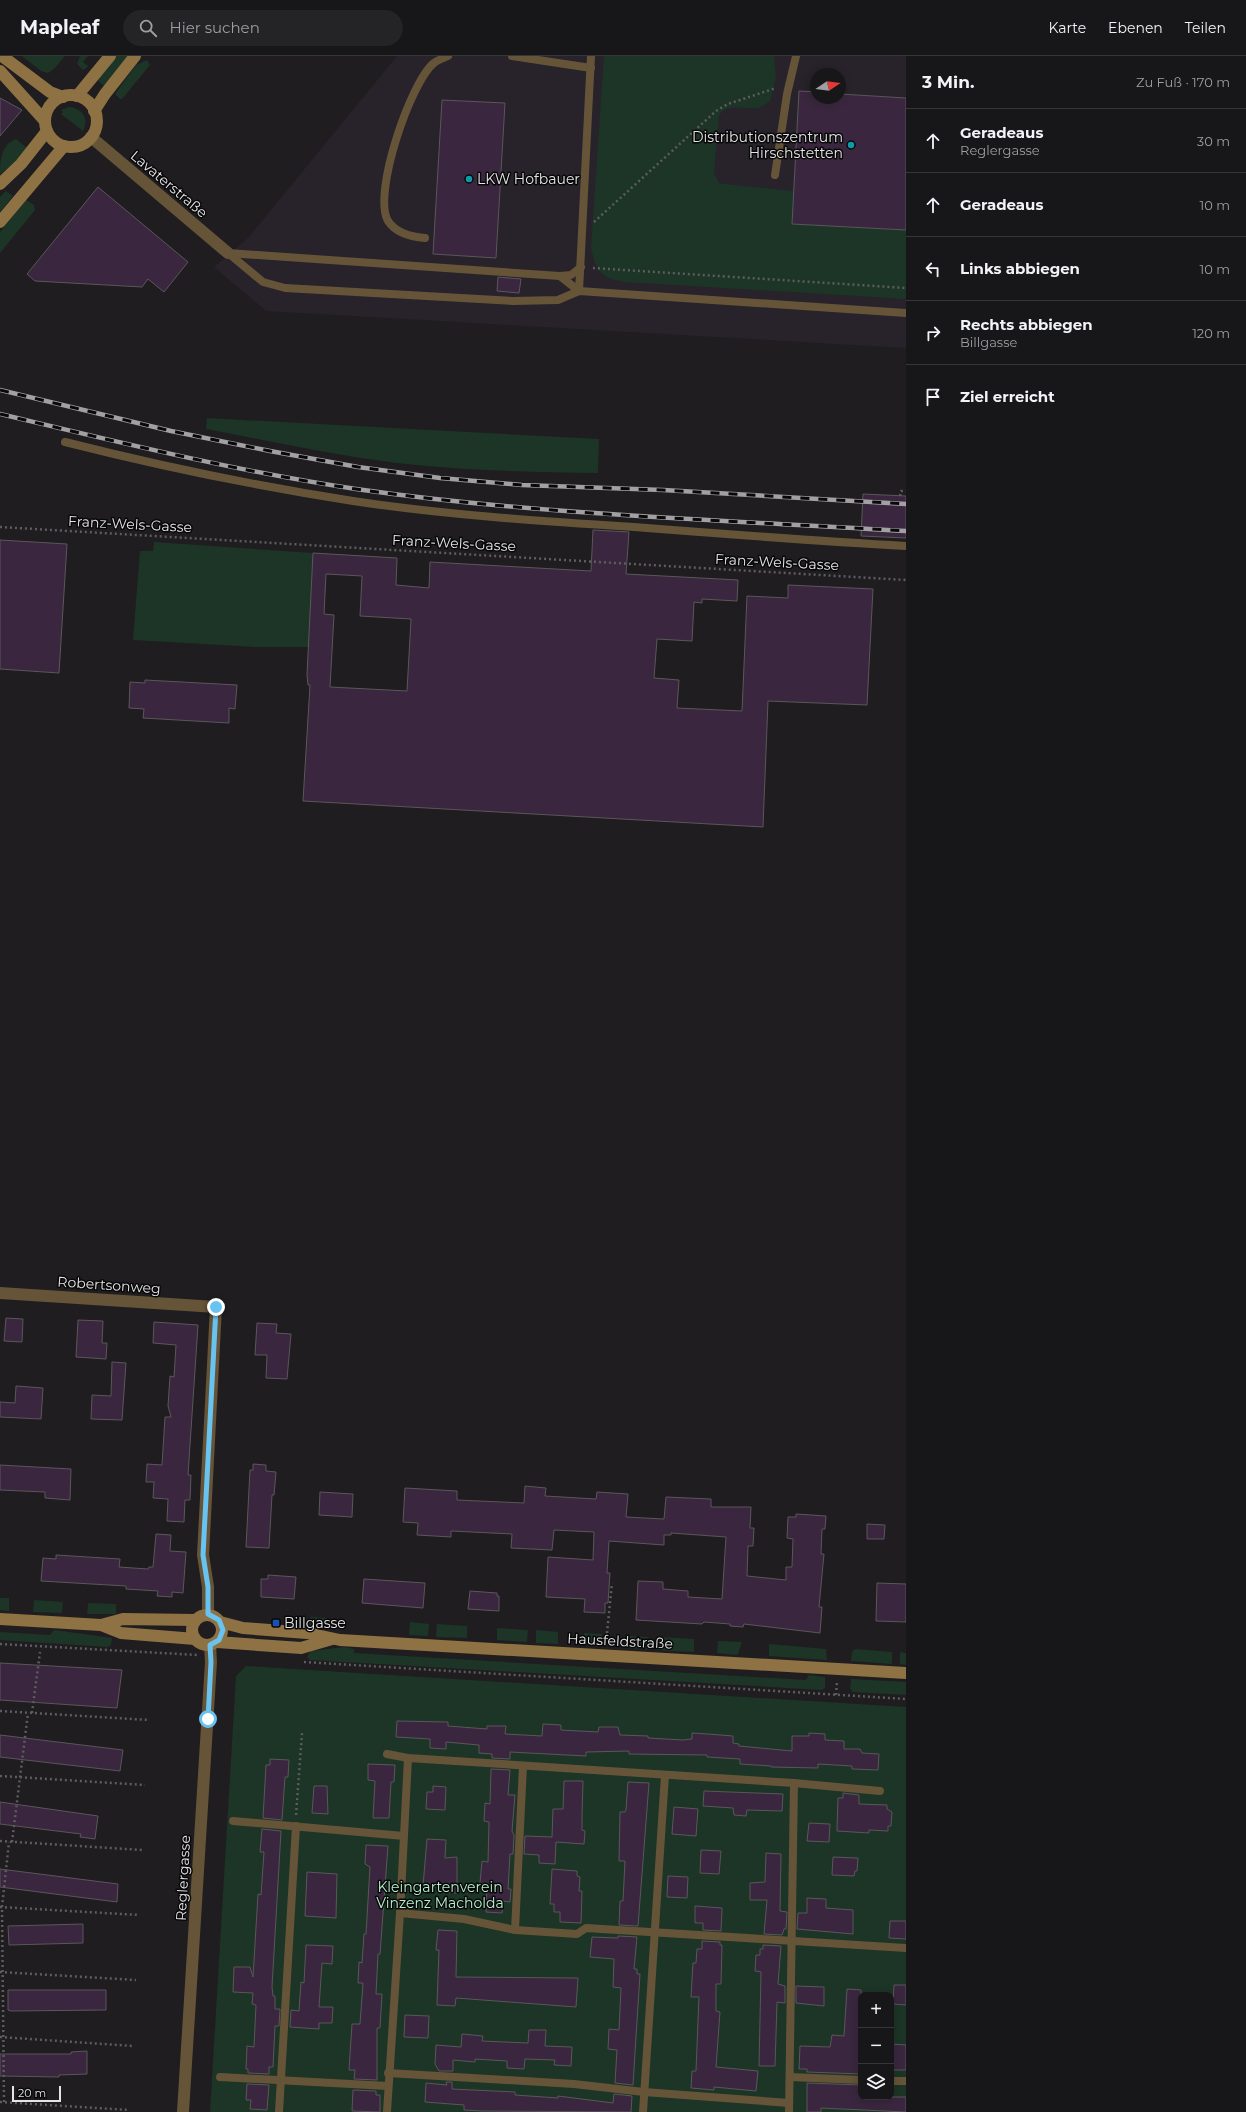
<!DOCTYPE html>
<html lang="de">
<meta charset="utf-8">
<style>
:root{--surface:#171618;--page:#242325;--text:#f1f3f6;--muted:#9e9fa2;--line:#363537}
body{margin:0;font-family:Montserrat,sans-serif;background:var(--page);color:var(--text)}
.controls{position:absolute;right:12px;bottom:12px;display:grid;overflow:hidden;border-radius:8px;box-shadow:0 2px 10px #0003}
.controls button{width:36px;height:36px;display:grid;place-items:center;padding:0;border:0;border-bottom:1px solid var(--line);background:var(--surface);color:var(--text);font:20px sans-serif}
.compass{position:absolute;left:810px;top:12px;width:36px;height:36px;border-radius:50%;background:var(--surface);box-shadow:0 2px 10px #0003;rotate:77deg}
.scale{position:absolute;left:12px;bottom:10px;width:49px;box-sizing:border-box;padding-left:4px;border:2px solid #e6e4e6;border-top:0;font-size:11px;line-height:14px;white-space:nowrap;color:#e6e4e6;-webkit-text-stroke:3px #080809;paint-order:stroke}
.stop{position:absolute;width:12px;height:12px;margin:-9px;border:3px solid #69c3f1;border-radius:50%;background:#fff}
.stop.end{background:#69c3f1;border-color:#fff;box-shadow:0 1px 4px #0008}
.list{margin:0;padding:0;list-style:none}
h2{display:flex;justify-content:space-between;align-items:center;height:52px;margin:0;padding:0 16px;font-size:17px}
h2 small{font-size:13px;font-weight:400;color:var(--muted)}
.list li{display:grid;grid-template-columns:26px 1fr auto;gap:12px;align-items:center;box-sizing:border-box;height:64px;padding:0 16px;border-top:1px solid var(--line)}
.list b{display:block;font-size:15px;white-space:nowrap}
.list p{margin:0;font-size:13px;white-space:nowrap;color:var(--muted)}
.list em{font-size:13px;font-style:normal;color:var(--muted)}
.icon{flex:none;width:22px;height:22px;fill:none;stroke:currentColor;stroke-width:2;stroke-linecap:round;stroke-linejoin:round}
.map{position:relative;flex:none;width:906px;height:2056px;overflow:hidden}
header{display:flex;align-items:center;gap:24px;box-sizing:border-box;height:56px;padding:0 20px;background:var(--surface);border-bottom:1px solid var(--line)}
header strong{font-size:19px}
nav{display:flex;gap:22px;margin-inline-start:auto;font-size:14px}
.search{width:280px;height:36px;background:var(--page);display:flex;align-items:center;gap:10px;box-sizing:border-box;padding:0 14px;border-radius:22px;color:var(--muted);font-size:15px}
main{display:flex}
aside{flex:1;background:var(--surface)}
.map>svg:first-child{display:block}
</style>
<header>
<strong>Mapleaf</strong>
<div class="search"><svg class="icon" aria-label="search" viewBox="0 0 24 24"><circle cx="10" cy="10" r="6"/><path d="M15 15l6 6"/></svg>Hier suchen</div>
<nav><a>Karte</a><a>Ebenen</a><a>Teilen</a></nav>
</header>
<main>
<div class="map">
<svg width="906" height="2056" viewBox="0 0 906 2056">
<rect width="100%" height="100%" fill="#1f1d20"/>
<!-- built -->
<path fill="#28222a" fill-rule="evenodd" d="M397 0H906V292L266 255 214 211 248 182ZM816 18H840V42H816Z"/>
<!-- green -->
<g fill="#1c3526" fill-rule="evenodd">
<polygon points="22,0 65,0 54,13 48,17 41,15"/>
<polygon points="80,0 88,0 83,6 88,10 85,13 83,14 77,8"/>
<polygon points="116,0 128,0 104,30 97,24"/>
<path d="M604 0H774L776 22 770 45C766 48 761 52 756 52 743 54 726 46 719 60L714 117 719 127 725 128 794 135 792 168 906 174V243L625 226C601 222 595 215 591 191Z"/>
<polygon points="147,4 150,9 122,43 120,43 115,38 136,9"/>
<path d="M69 51C82 52 90 63 83 75L61 58 63 56 61 54Z"/>
<path d="M16 83 27 92 17 105 0 118C0 104 1 89 16 83Z"/>
<polygon points="6,135 13,140 0,156 0,141"/>
<polygon points="26,144 34,149 35,154 0,197 0,176"/>
<path d="M207 362 599 383 598 417C537 416 476 415 416 409 345 402 275 386 206 373Z"/>
<polygon points="154,486 313,497 309,591 256,591 133,584 140,495 153,495"/>
<polygon points="0,1542 9,1542 9,1555 0,1554"/>
<polygon points="34,1544 63,1546 62,1557 33,1556"/>
<polygon points="88,1547 116,1548 116,1558 87,1558"/>
<polygon points="310,1561 327,1562 327,1574 309,1573"/>
<polygon points="410,1566 429,1568 428,1580 409,1579"/>
<polygon points="437,1568 467,1570 467,1582 436,1581"/>
<polygon points="497,1572 528,1574 527,1586 497,1584"/>
<polygon points="54,1574 112,1582 111,1589 108,1591 0,1584 0,1576 50,1579"/>
<polygon points="536,1574 558,1576 558,1588 536,1587"/>
<polygon points="584,1577 602,1578 601,1590 583,1589"/>
<polygon points="629,1580 648,1581 648,1593 628,1592"/>
<polygon points="657,1581 694,1583 694,1596 656,1594"/>
<polygon points="718,1585 742,1586 738,1598 736,1599 717,1597"/>
<polygon points="769,1588 826,1593 827,1604 769,1600"/>
<polygon points="344,1591 354,1593 354,1597 806,1624 809,1619 825,1621 825,1632 822,1634 310,1604 307,1601 311,1595"/>
<polygon points="855,1593 892,1596 892,1608 851,1605 852,1596"/>
<polygon points="900,1596 906,1597 906,1609 900,1608"/>
<path d="M246 1610 906 1651V2056H210L236 1620ZM861 1939H891V2041H861Z"/>
<polygon points="851,1623 906,1626 906,1639 853,1636 850,1633"/>
</g>
<!-- building -->
<g fill="#3a273f" stroke="#5a575a" fill-rule="evenodd">
<polygon points="799,35 816,36 816,42 840,42 840,38 906,42 906,174 792,168"/>
<polygon points="0,42 22,54 0,80"/>
<polygon points="442,44 505,47 496,202 433,198"/>
<polygon points="98,131 188,206 164,236 148,223 142,231 35,225 27,218"/>
<polygon points="498,221 521,223 519,237 497,235"/>
<polygon points="863,438 906,440 906,482 861,480"/>
<path d="M593 474 629 476 626 518 738 524 737 545 702 543V547L694 546 692 585 657 583 654 622 679 624 677 652 742 655 747 540 788 542V529L873 533 867 649 768 645 763 771 303 745 310 629H308L307 619 313 497 397 502 396 529 429 532 430 506 591 515ZM326 518 362 520 360 560 411 563 407 635 330 631 334 559 324 558Z"/>
<polygon points="0,484 67,488 59,617 0,613"/>
<polygon points="145,624 237,629 235,653 229,652 229,667 143,662 144,653 129,652 130,626 145,627"/>
<polygon points="6,1262 23,1263 22,1286 4,1285"/>
<polygon points="78,1264 103,1265 102,1287 107,1287 106,1303 76,1301"/>
<polygon points="154,1266 198,1269 188,1419 191,1419 190,1444 185,1444 184,1466 167,1465 168,1443 153,1442 154,1426 146,1426 147,1408 162,1409 165,1361 171,1361 168,1350 170,1320 174,1321 176,1289 153,1287"/>
<polygon points="257,1267 277,1268 276,1277 291,1278 287,1323 266,1322 267,1299 255,1299"/>
<polygon points="112,1306 126,1307 122,1364 91,1363 92,1339 111,1340"/>
<polygon points="16,1330 43,1332 41,1363 0,1361 0,1346 15,1347"/>
<polygon points="253,1408 266,1409 266,1415 276,1416 274,1439 272,1439 269,1492 246,1491 250,1414 253,1414"/>
<polygon points="0,1409 71,1413 70,1444 45,1442 45,1436 0,1434"/>
<polygon points="525,1430 546,1432 545,1440 596,1443 597,1436 628,1438 626,1461 664,1463 666,1441 711,1443 711,1451 751,1451 750,1472 754,1472 753,1490 748,1490 747,1520 786,1524 786,1511 792,1511 793,1483 787,1482 788,1461 796,1461 796,1458 826,1460 825,1473 822,1473 821,1498 824,1498 819,1551 822,1551 820,1577 744,1568 743,1571 730,1570 730,1568 704,1566 702,1568 636,1564 638,1525 663,1526 663,1533 688,1535 688,1541 722,1543 726,1481 671,1477 671,1479 664,1479 664,1489 609,1485 607,1517 610,1517 608,1547 605,1547 605,1557 584,1556 585,1543 546,1541 548,1501 593,1504 594,1476 554,1474 552,1494 511,1492 512,1478 451,1475 451,1481 417,1479 418,1467 403,1466 405,1432 457,1435 457,1444 524,1447"/>
<polygon points="320,1436 353,1438 352,1461 319,1459"/>
<polygon points="867,1468 885,1469 884,1483 867,1483"/>
<polygon points="156,1478 171,1479 170,1495 186,1496 183,1537 172,1536 172,1541 157,1540 158,1535 126,1533 126,1530 41,1525 43,1502 56,1503 56,1499 120,1503 119,1511 148,1513 149,1511 153,1511"/>
<polygon points="268,1519 296,1521 294,1543 261,1541 261,1523 268,1523"/>
<polygon points="364,1523 425,1527 423,1552 362,1547"/>
<polygon points="877,1527 906,1528 906,1566 876,1565"/>
<polygon points="470,1535 497,1537 497,1540 499,1540 499,1555 468,1553"/>
<polygon points="0,1607 122,1614 117,1652 0,1644"/>
<polygon points="397,1665 448,1666 448,1670 487,1673 487,1670 506,1670 505,1678 542,1680 543,1668 561,1669 561,1674 598,1676 599,1671 618,1671 620,1679 648,1680 648,1682 683,1684 692,1683 692,1677 708,1678 733,1680 733,1687 739,1688 739,1690 792,1695 792,1680 809,1680 809,1677 825,1678 825,1684 844,1685 844,1693 860,1693 862,1697 879,1698 878,1714 852,1713 852,1710 818,1708 818,1712 771,1711 771,1710 740,1708 740,1703 707,1701 707,1699 629,1698 629,1695 586,1696 586,1700 510,1696 510,1703 492,1702 492,1698 479,1697 479,1689 446,1686 446,1693 430,1692 430,1683 396,1681"/>
<polygon points="0,1679 123,1694 120,1715 0,1701"/>
<polygon points="270,1703 289,1704 288,1721 285,1721 282,1764 263,1762 266,1709 270,1709"/>
<polygon points="368,1708 395,1709 394,1726 391,1726 389,1762 373,1762 375,1725 368,1724"/>
<polygon points="491,1713 510,1714 508,1739 515,1739 512,1775 514,1779 513,1798 510,1798 508,1833 511,1833 510,1846 503,1845 502,1857 486,1856 487,1828 480,1827 482,1805 488,1806 489,1766 484,1765 485,1747 490,1748"/>
<polygon points="564,1725 583,1725 582,1759 582,1774 585,1775 584,1788 556,1786 555,1808 539,1807 539,1799 524,1798 525,1780 552,1781 553,1753 563,1753"/>
<polygon points="628,1726 649,1727 638,1870 619,1869 620,1845 623,1845 625,1805 619,1805 620,1756 625,1756 626,1754"/>
<polygon points="314,1730 327,1730 328,1758 312,1757"/>
<polygon points="433,1730 446,1731 445,1754 426,1753 427,1736 433,1736"/>
<polygon points="704,1735 783,1738 782,1755 747,1754 746,1760 734,1759 733,1752 703,1750"/>
<polygon points="843,1737 859,1739 859,1748 887,1749 887,1753 892,1756 891,1770 888,1770 888,1775 869,1774 869,1777 837,1775 838,1742 843,1742"/>
<polygon points="0,1746 98,1760 95,1783 80,1781 81,1778 0,1768"/>
<polygon points="674,1751 698,1753 696,1780 672,1778"/>
<polygon points="809,1767 830,1768 829,1786 807,1785"/>
<polygon points="262,1773 281,1775 272,1931 273,1940 275,1940 275,1953 280,1953 279,1970 275,1970 273,2011 269,2011 269,2018 248,2017 248,2013 246,2013 247,1990 254,1991 256,1949 252,1948 253,1937 233,1936 234,1911 250,1911 253,1921 258,1838 261,1839 264,1796 260,1796"/>
<polygon points="427,1783 446,1784 445,1802 457,1801 457,1837 438,1836 438,1831 423,1830"/>
<polygon points="366,1789 388,1790 380,1898 378,1898 376,1938 382,1938 380,1972 377,1972 377,2024 354,2023 355,2014 349,2014 352,1968 360,1968 363,1927 358,1927 359,1906 362,1907 364,1878 366,1878 370,1811 365,1808"/>
<polygon points="701,1794 721,1795 719,1818 700,1817"/>
<polygon points="766,1797 781,1798 780,1855 787,1856 786,1873 784,1873 782,1879 764,1878 767,1844 750,1844 750,1827 765,1826"/>
<polygon points="833,1801 858,1802 857,1815 855,1815 854,1820 832,1819"/>
<polygon points="0,1813 118,1828 117,1846 0,1831"/>
<polygon points="552,1813 577,1815 577,1820 580,1821 579,1835 582,1835 581,1867 560,1866 560,1856 554,1856 554,1848 550,1848"/>
<polygon points="307,1816 337,1818 336,1862 305,1860"/>
<polygon points="668,1820 688,1821 687,1842 667,1841"/>
<polygon points="807,1842 826,1843 826,1852 853,1854 853,1878 797,1873 798,1857 807,1857"/>
<polygon points="695,1850 722,1852 721,1875 703,1874 703,1867 695,1867"/>
<polygon points="890,1865 906,1865 906,1883 889,1882"/>
<polygon points="83,1868 83,1887 9,1889 8,1870"/>
<polygon points="438,1874 457,1875 456,1921 578,1922 576,1951 456,1942 455,1950 437,1949 439,1894 436,1894"/>
<polygon points="618,1880 637,1881 634,1913 637,1913 637,1918 640,1918 633,2029 615,2027 617,1994 608,1993 609,1973 619,1974 621,1932 613,1931 614,1903 590,1901 592,1881 618,1882"/>
<polygon points="702,1885 720,1886 720,1889 722,1889 721,1928 716,1928 716,1955 720,1956 716,2011 758,2015 756,2035 714,2031 714,2034 691,2032 692,2015 696,2015 699,1941 691,1941 693,1907 696,1907 697,1893 702,1893"/>
<polygon points="306,1889 333,1890 332,1908 322,1907 319,1951 333,1951 332,1967 319,1967 319,1973 290,1971 291,1954 299,1955 301,1926 304,1927"/>
<polygon points="763,1889 781,1890 778,1928 785,1930 785,1947 777,1946 775,2010 759,2010 761,1916 755,1915 756,1899 760,1899 760,1893 763,1893"/>
<polygon points="894,1929 906,1929 906,1949 893,1948"/>
<polygon points="796,1930 824,1931 824,1950 796,1947"/>
<polygon points="847,1933 861,1934 861,2018 807,2016 807,2013 799,2013 800,1990 830,1991 832,1979 844,1980"/>
<polygon points="8,1934 106,1934 106,1954 11,1955 8,1954"/>
<polygon points="405,1959 429,1960 428,1982 404,1981"/>
<polygon points="529,1974 546,1974 545,1990 572,1991 571,2010 554,2009 555,2004 525,2003 524,2013 507,2012 507,2005 475,2003 475,2006 453,2004 453,2015 439,2015 435,2008 436,1989 461,1991 462,1978 483,1980 482,1985 528,1987"/>
<polygon points="891,1988 906,1989 906,2014 891,2014"/>
<polygon points="87,1995 87,2018 59,2019 59,2021 0,2020 0,1998 71,1998 71,1996"/>
<polygon points="446,2026 452,2026 452,2033 515,2036 515,2039 558,2042 558,2040 613,2047 614,2038 632,2040 631,2056 482,2055 464,2054 464,2049 425,2046 426,2027 447,2029"/>
<polygon points="807,2027 861,2029 861,2041 906,2041 906,2056 821,2052 821,2056 807,2056"/>
<polygon points="247,2028 269,2029 267,2054 250,2053 251,2044 246,2044"/>
<polygon points="353,2034 376,2035 376,2039 380,2039 380,2056 352,2055"/>
</g>
<g fill="none" stroke-linecap="round" stroke-linejoin="round">
<!-- path -->
<g stroke="#5e5c5f" stroke-width="2.5" stroke-dasharray="2 3" stroke-linecap="butt">
<polyline points="594,166 716,55 728,48 776,32"/>
<polyline points="593,212 906,232"/>
<polyline points="900,440 901,435 906,435"/>
<polyline points="0,471 906,524"/>
<polyline points="607,1577 612,1527"/>
<polyline points="0,1588 197,1599"/>
<polyline points="304,1606 906,1643"/>
<polyline points="836,1639 837,1626"/>
<polyline points="0,1655 149,1664"/>
<polyline points="32,1657 40,1596"/>
<polyline points="0,1720 145,1729"/>
<polyline points="296,1759 302,1677"/>
<polyline points="0,1785 142,1794"/>
<polyline points="12,1786 28,1657"/>
<polyline points="0,1851 139,1859"/>
<polyline points="0,1916 136,1924"/>
<polyline points="0,1981 133,1990"/>
<polyline points="0,2046 129,2054"/>
<polyline points="4,2046 2,1851 9,1786"/>
</g>
<!-- lane -->
<g stroke="#655437" stroke-width="8">
<polyline points="512,0 591,12"/>
<polyline points="775,119 787,38 796,0"/>
<path d="M425 182C412 181 396 177 388 165 372 138 411 25 434 7 438 4 444 2 448 0"/>
<polyline points="228,197 263,226 285,232 513,245 558,244 579,235 906,257"/>
<polyline points="228,197 560,220 579,235"/>
<polyline points="560,220 571,219 581,211"/>
<polyline points="579,235 591,0"/>
<path d="M65 386C160 410 256 430 353 445 446 459 540 465 634 471 724 478 815 485 906 490"/>
<polyline points="387,1698 408,1702 794,1727 880,1735"/>
<polyline points="233,1765 404,1780"/>
<polyline points="400,1857 464,1863 515,1874 577,1878 586,1872 906,1892"/>
<polyline points="515,1874 523,1710"/>
<polyline points="388,2017 574,2028 644,2036 789,2047"/>
<polyline points="220,2021 388,2030"/>
<polyline points="790,2021 861,2024"/>
<polyline points="891,2025 906,2025"/>
<polyline points="279,2056 296,1770"/>
<polyline points="387,2056 400,1857 408,1702"/>
<polyline points="643,2056 665,1719"/>
<polyline points="789,2056 794,1727"/>
</g>
<!-- street -->
<g stroke="#655437" stroke-width="12">
<polyline points="91,81 228,197"/>
<polyline points="0,1237 216,1251 203,1499 208,1531 208,1558"/>
<polyline points="183,2056 211,1606 210,1589"/>
</g>
<!-- secondary -->
<g stroke="#8e7243" stroke-width="12">
<polyline points="2,0 50,36 63,41"/>
<polyline points="0,15 45,65"/>
<circle cx="71" cy="65" r="26"/>
<polyline points="77,40 110,0"/>
<polyline points="94,55 105,38 135,0"/>
<polyline points="0,128 21,108 47,75"/>
<polyline points="0,166 64,90"/>
<circle cx="207" cy="1574" r="15"/>
<polyline points="0,1563 101,1569 123,1563 195,1564"/>
<polyline points="220,1566 243,1572 307,1577 340,1584 906,1617"/>
<polyline points="101,1569 121,1577 195,1583"/>
<polyline points="217,1586 301,1592 332,1583"/>
</g>
<!-- rail casing -->
<g stroke="#a2a0a2" stroke-width="4.5">
<g id="rail">
<polyline points="0,334 171,375 270,395 358,411 440,422 522,429 663,434 906,448"/>
<path d="M0 358C118 386 235 415 356 433 538 459 723 464 906 475"/>
</g>
</g>
<!-- rail -->
<use href="#rail" stroke="#080809" stroke-width="3" stroke-dasharray="9" stroke-linecap="butt"/>
</g>
<g fill="none" stroke-linecap="round" stroke-linejoin="round">
<!-- route -->
<polyline stroke="#69c3f1" stroke-width="5" points="208,1663 211,1606 210,1589 219,1584 223,1574 219,1564 208,1558 208,1531 203,1499 216,1251"/>
</g>
<!-- markers -->
<g fill="#0f9aa8" stroke="#080809" stroke-width="1.5">
<circle cx="851" cy="89" r="4"/>
<circle cx="469" cy="123" r="4"/>
</g>
<rect fill="#1a4fb4" stroke="#080809" stroke-width="1.5" x="272" y="1563" width="8" height="8" rx="2"/>
<g text-anchor="middle" stroke-width="3" stroke-linejoin="round" paint-order="stroke">
<!-- poi labels -->
<g font-size="14" fill="#e6e4e6" stroke="#080809" text-anchor="start">
<text x="843" y="86" text-anchor="end">Distributionszentrum<tspan x="843" dy="16">Hirschstetten</tspan></text>
<text x="477" y="128">LKW Hofbauer</text>
<text x="284" y="1572">Billgasse</text>
</g>
<!-- street labels -->
<g font-size="14" fill="#e6e4e6" stroke="#080809">
<text transform="translate(169 128) rotate(40)" y="5">Lavaterstraße</text>
<text transform="translate(130 468) rotate(3)" y="5">Franz-Wels-Gasse</text>
<text transform="translate(454 487) rotate(3)" y="5">Franz-Wels-Gasse</text>
<text transform="translate(777 506) rotate(3)" y="5">Franz-Wels-Gasse</text>
<text transform="translate(109 1229) rotate(4)" y="5">Robertsonweg</text>
<text transform="translate(620 1585) rotate(3)" y="5">Hausfeldstraße</text>
<text transform="translate(183 1822) rotate(-87)" y="5">Reglergasse</text>
</g>
<!-- park labels -->
<g font-size="14" fill="#b5f1cc" stroke="#080809">
<text x="440" y="1836">Kleingartenverein<tspan x="440" dy="16">Vinzenz Macholda</tspan></text>
</g>
</g>
</svg>
<div class="controls">
<button>+</button>
<button>−</button>
<button><svg class="icon" aria-label="layers" viewBox="0 0 24 24"><path d="M12 4l9 5-9 5-9-5zM3 14l9 5 9-5"/></svg></button>
</div>
<svg class="compass" viewBox="-18 -18 36 36"><path d="M0-13l5 13h-10z" fill="#e53935"/><path d="M0 13l5-13h-10z" fill="#9e9fa2"/></svg>
<div class="scale">20 m</div>
<div class="stop" style="left:208px;top:1663px"></div>
<div class="stop end" style="left:216px;top:1251px"></div>
</div>
<aside>
<h2>3 Min.<small>Zu Fuß · 170 m</small></h2>
<ul class="list">
<li><svg class="icon" aria-label="ahead" viewBox="0 0 24 24"><path d="M12 20V5M6 11l6-6 6 6"/></svg><div><b>Geradeaus</b><p>Reglergasse</p></div><em>30 m</em></li>
<li><svg class="icon" aria-label="ahead" viewBox="0 0 24 24"><path d="M12 20V5M6 11l6-6 6 6"/></svg><div><b>Geradeaus</b></div><em>10 m</em></li>
<li><svg class="icon" aria-label="left" viewBox="0 0 24 24"><path d="M17 20v-9H6M10 6l-5 5 5 5"/></svg><div><b>Links abbiegen</b></div><em>10 m</em></li>
<li><svg class="icon" aria-label="right" viewBox="0 0 24 24"><path d="M7 20v-9h11M14 6l5 5-5 5"/></svg><div><b>Rechts abbiegen</b><p>Billgasse</p></div><em>120 m</em></li>
<li><svg class="icon" aria-label="arrive" viewBox="0 0 24 24"><path d="M6 21V4h12l-3 4 3 4H6"/></svg><div><b>Ziel erreicht</b></div></li>
</ul>
</aside>
</main>
